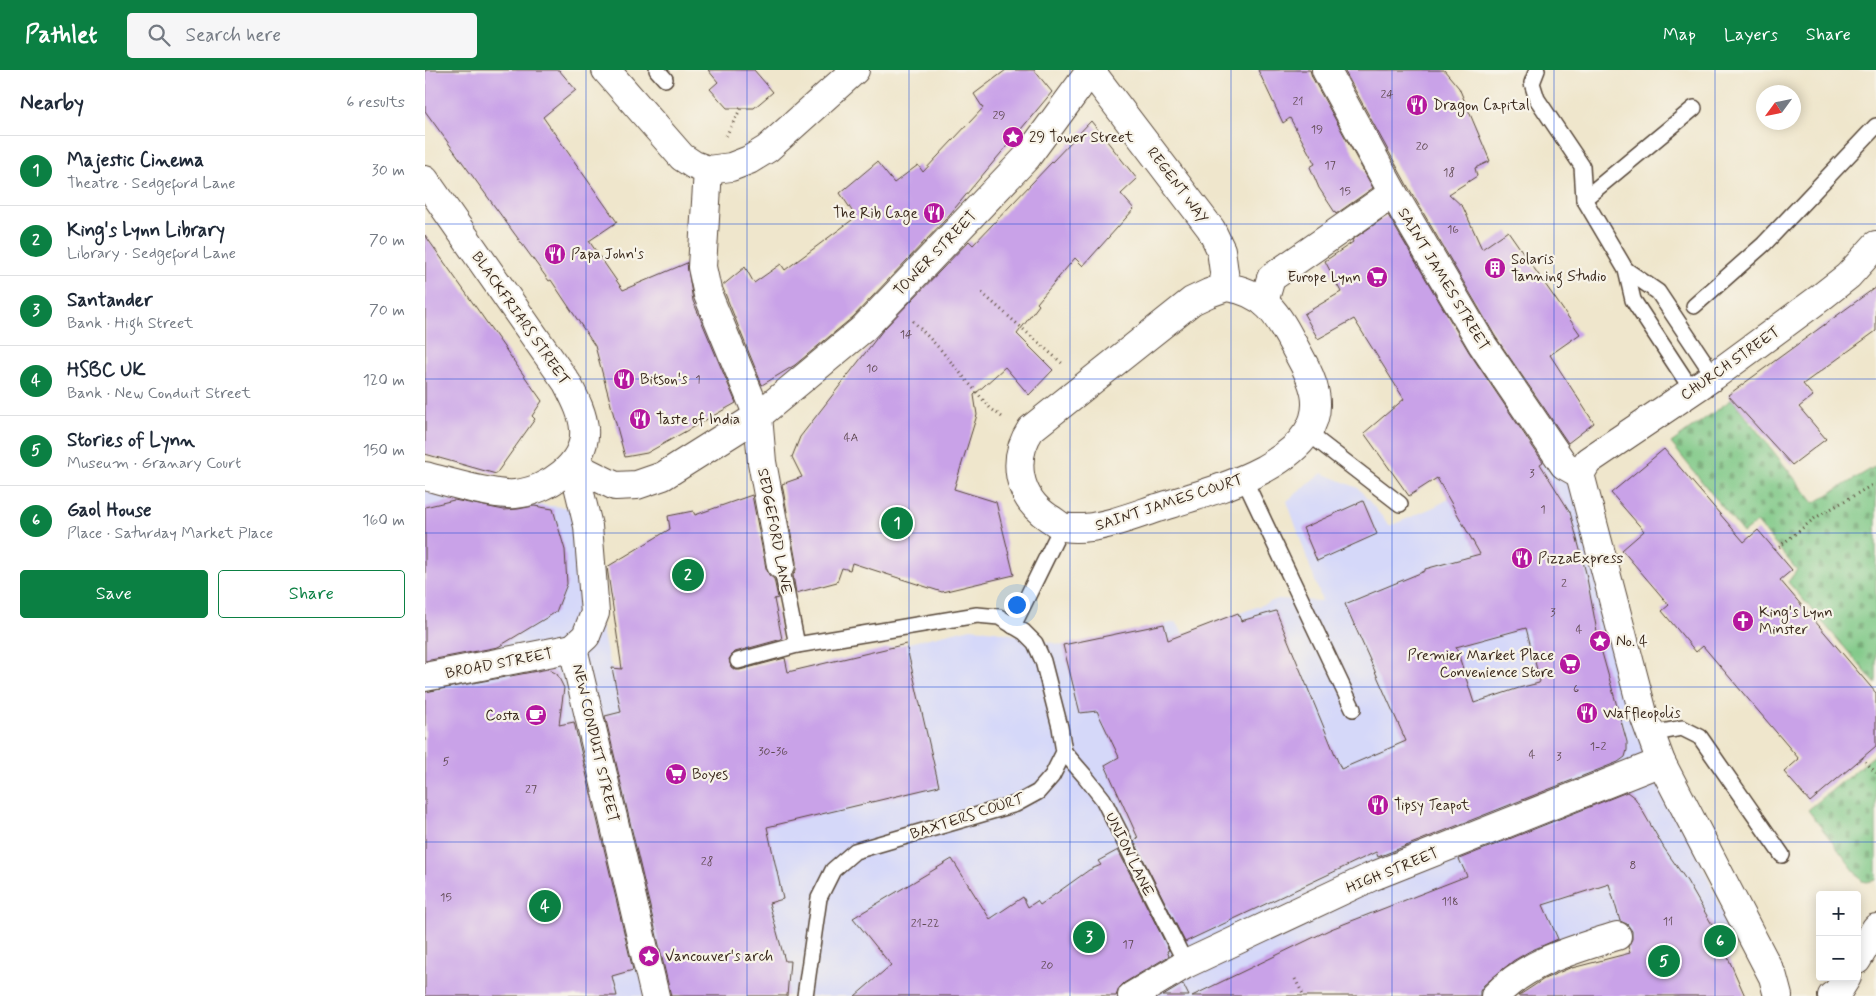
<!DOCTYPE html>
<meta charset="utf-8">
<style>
:root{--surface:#fff;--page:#f6f6f7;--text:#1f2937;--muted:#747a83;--line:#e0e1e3;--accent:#0b8043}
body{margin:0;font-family:Mynerve,sans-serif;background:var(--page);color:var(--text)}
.controls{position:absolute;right:15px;bottom:15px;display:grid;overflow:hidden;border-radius:5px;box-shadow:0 2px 12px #0003}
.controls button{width:45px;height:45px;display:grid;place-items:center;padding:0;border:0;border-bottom:1px solid var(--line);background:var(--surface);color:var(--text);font:25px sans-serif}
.compass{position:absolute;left:1331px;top:15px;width:45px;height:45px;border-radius:50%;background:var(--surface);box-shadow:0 2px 12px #0003;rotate:237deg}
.you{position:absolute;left:591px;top:534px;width:18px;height:18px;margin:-12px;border:4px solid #fff;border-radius:50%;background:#1a73e8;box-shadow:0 0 0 8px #1a73e833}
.badge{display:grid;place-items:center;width:32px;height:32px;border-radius:50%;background:var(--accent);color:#fff;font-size:16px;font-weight:700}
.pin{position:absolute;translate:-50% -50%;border:2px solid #fff;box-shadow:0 1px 5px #0006}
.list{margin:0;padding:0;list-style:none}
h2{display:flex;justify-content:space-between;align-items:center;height:65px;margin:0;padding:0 20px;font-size:21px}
h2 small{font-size:16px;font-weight:400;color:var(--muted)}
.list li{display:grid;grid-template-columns:32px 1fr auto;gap:15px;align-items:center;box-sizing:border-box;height:70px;padding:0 20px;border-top:1px solid var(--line)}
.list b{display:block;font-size:19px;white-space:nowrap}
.list p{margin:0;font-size:16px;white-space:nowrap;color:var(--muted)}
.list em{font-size:16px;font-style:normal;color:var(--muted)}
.actions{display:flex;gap:10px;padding:15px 20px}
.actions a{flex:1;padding:11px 0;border:1px solid var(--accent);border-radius:5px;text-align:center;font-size:18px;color:var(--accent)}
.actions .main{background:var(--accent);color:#fff}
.icon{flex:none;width:28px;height:28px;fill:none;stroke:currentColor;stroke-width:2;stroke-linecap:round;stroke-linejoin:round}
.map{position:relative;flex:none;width:1451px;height:926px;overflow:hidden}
header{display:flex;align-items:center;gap:30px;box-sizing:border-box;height:70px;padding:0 25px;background:var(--accent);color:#fff}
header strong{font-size:24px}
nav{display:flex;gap:28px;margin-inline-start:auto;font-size:18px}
.search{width:350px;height:45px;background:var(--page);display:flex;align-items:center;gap:12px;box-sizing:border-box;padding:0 18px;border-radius:5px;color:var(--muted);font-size:19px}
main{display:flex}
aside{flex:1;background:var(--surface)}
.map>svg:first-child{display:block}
</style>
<header>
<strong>Pathlet</strong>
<div class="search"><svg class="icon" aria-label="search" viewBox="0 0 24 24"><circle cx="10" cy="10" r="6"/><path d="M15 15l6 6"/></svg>Search here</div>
<nav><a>Map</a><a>Layers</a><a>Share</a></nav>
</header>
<main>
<aside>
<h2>Nearby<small>6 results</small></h2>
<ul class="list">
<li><span class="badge">1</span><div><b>Majestic Cinema</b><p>Theatre · Sedgeford Lane</p></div><em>30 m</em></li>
<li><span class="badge">2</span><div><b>King's Lynn Library</b><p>Library · Sedgeford Lane</p></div><em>70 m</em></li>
<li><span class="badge">3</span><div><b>Santander</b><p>Bank · High Street</p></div><em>70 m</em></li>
<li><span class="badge">4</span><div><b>HSBC UK</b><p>Bank · New Conduit Street</p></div><em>120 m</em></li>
<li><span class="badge">5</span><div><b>Stories of Lynn</b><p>Museum · Granary Court</p></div><em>150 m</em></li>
<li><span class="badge">6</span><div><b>Gaol House</b><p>Place · Saturday Market Place</p></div><em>160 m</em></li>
</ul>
<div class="actions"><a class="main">Save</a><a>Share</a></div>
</aside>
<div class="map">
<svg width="1451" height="926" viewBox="0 0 1451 926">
<defs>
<pattern id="cemetery-stones" width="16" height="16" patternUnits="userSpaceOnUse" patternTransform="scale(1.25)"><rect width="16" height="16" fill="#7dc785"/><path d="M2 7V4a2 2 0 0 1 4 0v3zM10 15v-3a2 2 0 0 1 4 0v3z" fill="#68a26c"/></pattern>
</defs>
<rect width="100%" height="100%" fill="#f7f3e8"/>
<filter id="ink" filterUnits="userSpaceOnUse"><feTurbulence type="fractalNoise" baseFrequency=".02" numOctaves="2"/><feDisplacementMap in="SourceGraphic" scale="10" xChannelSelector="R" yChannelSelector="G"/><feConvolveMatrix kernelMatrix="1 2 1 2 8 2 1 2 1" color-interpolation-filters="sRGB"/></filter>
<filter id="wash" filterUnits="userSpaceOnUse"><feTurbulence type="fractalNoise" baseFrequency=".0096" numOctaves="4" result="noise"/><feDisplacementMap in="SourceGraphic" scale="20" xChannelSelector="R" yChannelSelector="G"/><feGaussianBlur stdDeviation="1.12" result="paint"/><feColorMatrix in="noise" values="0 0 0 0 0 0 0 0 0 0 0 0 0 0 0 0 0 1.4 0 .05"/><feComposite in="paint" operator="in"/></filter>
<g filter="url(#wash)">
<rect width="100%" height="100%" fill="#efe6cc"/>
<!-- built -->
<polygon fill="#d5d8f9" points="1129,372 1151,407 1195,595 1306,863 1290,860 1203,883 1197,853 1091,896 1063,926 0,926 0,419 55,430 151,438 183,588 187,598 300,617 546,558 570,561 643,576 751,552 759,564 853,529 897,531 862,431 897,403 933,418 965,456 1009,437"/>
<!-- cemetery -->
<g fill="url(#cemetery-stones)" stroke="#5c7852">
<polygon points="1307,329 1389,433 1451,396 1451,614 1363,512 1372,500 1332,452 1318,463 1246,373"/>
<polygon points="1451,684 1451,810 1442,812 1437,811 1383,740"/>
</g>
<g id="blocks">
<!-- building -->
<g fill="#c9a2e8" fill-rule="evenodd">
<polygon points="0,0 134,0 151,20 118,47 192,152 164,171 198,220 262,193 268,231 311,333 222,383 200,387 170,276 126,210 124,211 0,41"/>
<polygon points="283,0 329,0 348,22 329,38 302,38 285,19 293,12"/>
<polygon points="581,0 609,0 627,22 520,150 428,247 370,295 337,315 297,216 320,197 329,213 356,194 360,200 431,147 415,123 452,92 469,113 493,95 498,102 558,38 549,24"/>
<polygon points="833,0 885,0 887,7 948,118 911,144 894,118 885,97 890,94 865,48 858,53"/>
<polygon points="919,0 1019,0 1034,18 1065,91 1050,98 1052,106 1024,124 1038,137 1057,179 1083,161 1155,264 1125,285 1169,353 1143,373 1070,266 982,115"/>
<polygon points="666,51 712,109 696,124 709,139 658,196 650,188 612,233 614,235 592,264 628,300 604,325 580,297 549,325 552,345 529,419 571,432 589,505 517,522 427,493 425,500 417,498 412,512 371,523 368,505 371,500 371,492 357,414 377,407 367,387 375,367 458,260 544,171 548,175"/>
<path d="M963 145 1044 282 1118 392 1115 394 1145 442 1161 503 1174 572 1202 672V680L1200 687 1193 692 953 787 951 782 760 872 709 771 713 768 680 695 694 687 672 641 655 643 638 575 739 554 743 570 813 543 816 551 851 541 916 699 981 671 920 534 1000 501V499L1055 484 1012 408 984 426 939 363 979 329 929 249 893 269 879 244 916 222 900 191 928 172 927 170ZM1101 558 1115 611 1114 613 1094 618 1049 633 1031 577Z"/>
<polygon points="0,165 117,331 107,346 110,349 71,404 0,384"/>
<polygon points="1451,217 1451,261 1378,314 1388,326 1374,337 1401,369 1367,395 1303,325"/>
<polygon points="1239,379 1319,472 1333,460 1367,500 1355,510 1451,623 1451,676 1385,732 1359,702 1374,689 1278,576 1271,582 1237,541 1244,535 1197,480 1219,461 1186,423"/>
<polygon points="327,425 341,498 344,505 349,509 353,528 349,529 357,569 310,582 304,589 306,597 310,600 315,600 360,588 363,602 481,574 514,716 342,757 358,829 344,833 360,891 365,891 362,926 246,926 180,646 196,642 187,598 197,599 182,497 245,459 243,446 268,441 270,445"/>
<polygon points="29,430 79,440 93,439 109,436 128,439 140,480 142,514 131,542 73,577 0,591 0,437"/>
<polygon points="938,431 952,464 892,491 878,458"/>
<polygon points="123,599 132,604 139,618 134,655 149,652 208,900 187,906 192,926 0,926 0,622"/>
<polygon points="1202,722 1210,728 1239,778 1262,811 1293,865 1320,926 1093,926 1119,909 1147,897 1147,898 1205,883 1203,877 1207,869 1207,861 1202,854 1195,851 1184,814 1118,835 1133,869 1105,881 1088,891 1059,915 1055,921 1055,926 767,926 906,859 1042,806 1034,789"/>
<polygon points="693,780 744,880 742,881 744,886 699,913 694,918 691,926 430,926 466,895 428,848 527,789 565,849 598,827 603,837 612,831 615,835 664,800 676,795 673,791"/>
<polygon points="758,914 764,926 738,926"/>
</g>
</g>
</g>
<g filter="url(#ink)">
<use href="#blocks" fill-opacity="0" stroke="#564638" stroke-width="1"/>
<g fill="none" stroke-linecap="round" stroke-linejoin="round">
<!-- lane casing -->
<g stroke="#564638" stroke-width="18">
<g id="lane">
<polyline points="232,0 240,9"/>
<polyline points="1112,0 1107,13 1112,29 1157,96 1159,129 1201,200 1208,230 1267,320"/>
<polyline points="1159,129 1269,38"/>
<polyline points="1201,200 1233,222 1289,306"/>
<polyline points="1269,236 1339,174 1451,56"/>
<polyline points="883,363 975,434"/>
<polyline points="819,409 928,639"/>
<polyline points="356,495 372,575"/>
<polyline points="588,556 637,456"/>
<polyline points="313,591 372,575 552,545 574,547 599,562 610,573 618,591 635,657 639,682 627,706 613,722 591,734 430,781 408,800 394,828 380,926"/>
<polyline points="1226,664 1257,658 1275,667 1357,785"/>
<polyline points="639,682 659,705 678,729 761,894"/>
</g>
</g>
<!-- street casing -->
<g stroke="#564638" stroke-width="30">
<g id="street">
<polyline points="181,0 257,87 269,95 283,100 306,97 324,90 342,79 430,0"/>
<polyline points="665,0 786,159 796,180 801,217"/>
<polyline points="901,0 968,123 1057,274 1139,395 1155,404"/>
<polyline points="283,100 277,197 283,225 333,346 337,392 356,495"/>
<path d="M0 110 142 313C149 327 158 343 159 359 162 394 122 421 90 424 68 426 23 412 0 406"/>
<path d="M801 217C845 223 855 250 874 285 888 310 900 336 882 363 872 379 855 390 839 399 805 417 768 427 732 438 711 445 688 454 667 457 659 458 643 459 636 456 632 454 628 450 624 448 592 427 586 389 606 359L767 231 784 223Z"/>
<polyline points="839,232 846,208 968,123"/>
<polyline points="148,395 190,416 212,415 238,406 333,346 439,258 602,87 666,0"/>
<polyline points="148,395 163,456 170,543 161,566 148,578 230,926"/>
<polyline points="1155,404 1218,643 1236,692 1348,907 1353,926"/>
<polyline points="1155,404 1163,391 1289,306 1395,228 1423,206 1451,175"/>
<polyline points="0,607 148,578"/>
<polyline points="1432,890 1451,858"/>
<polyline points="707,926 761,894 946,807 1236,692"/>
<path d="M1070 926C1103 891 1148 880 1192 866"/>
<polyline points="1407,926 1412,923 1422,907"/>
</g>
</g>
<!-- path -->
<g stroke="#564638" stroke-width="3" stroke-dasharray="1 4" stroke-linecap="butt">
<polyline points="301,66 316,38"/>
<polyline points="557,223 639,295"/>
<polyline points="488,251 515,279 565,338 577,347"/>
<polyline points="1350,480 1390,448 1449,414"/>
<polyline points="1437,688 1451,703"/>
<polyline points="870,909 879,926"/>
</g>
<!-- lane -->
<use href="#lane" stroke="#fff" stroke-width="15"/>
<!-- street -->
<use href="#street" stroke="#fff" stroke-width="28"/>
</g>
</g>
<!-- grid -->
<path fill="none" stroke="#1d4ed8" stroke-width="1" stroke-opacity="0.55" d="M161 0V926M322 0V926M484 0V926M645 0V926M806 0V926M967 0V926M1129 0V926M1290 0V926M0 154H1451M0 309H1451M0 463H1451M0 617H1451M0 772H1451"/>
<!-- icons -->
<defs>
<g id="restaurant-disc" transform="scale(1.125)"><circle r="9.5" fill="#b5179e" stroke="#f7f3e8"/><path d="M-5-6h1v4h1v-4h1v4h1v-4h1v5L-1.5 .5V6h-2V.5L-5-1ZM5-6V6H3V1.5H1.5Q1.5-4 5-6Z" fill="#fff"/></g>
<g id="sight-disc" transform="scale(1.125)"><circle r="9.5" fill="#b5179e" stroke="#f7f3e8"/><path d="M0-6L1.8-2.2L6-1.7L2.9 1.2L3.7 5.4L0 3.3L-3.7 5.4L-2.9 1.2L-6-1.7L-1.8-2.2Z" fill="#fff"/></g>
<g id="building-disc" transform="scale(1.125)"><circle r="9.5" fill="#b5179e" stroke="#f7f3e8"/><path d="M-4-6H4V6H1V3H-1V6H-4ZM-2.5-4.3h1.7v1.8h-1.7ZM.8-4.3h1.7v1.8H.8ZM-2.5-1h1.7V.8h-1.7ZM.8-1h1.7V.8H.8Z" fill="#fff"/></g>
<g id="supermarket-disc" transform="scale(1.125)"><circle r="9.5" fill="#b5179e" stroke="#f7f3e8"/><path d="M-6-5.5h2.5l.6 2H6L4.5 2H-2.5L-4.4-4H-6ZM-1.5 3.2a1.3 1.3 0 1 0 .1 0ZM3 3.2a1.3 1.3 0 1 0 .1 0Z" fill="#fff"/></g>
<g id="church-disc" transform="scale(1.125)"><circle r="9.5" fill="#b5179e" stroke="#f7f3e8"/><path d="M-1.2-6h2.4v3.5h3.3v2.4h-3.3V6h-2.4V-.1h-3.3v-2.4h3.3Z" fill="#fff"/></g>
<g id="cafe-disc" transform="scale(1.125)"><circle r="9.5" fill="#b5179e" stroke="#f7f3e8"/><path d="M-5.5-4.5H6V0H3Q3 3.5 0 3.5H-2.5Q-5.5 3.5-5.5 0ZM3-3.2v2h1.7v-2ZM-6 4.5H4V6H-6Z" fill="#fff"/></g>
</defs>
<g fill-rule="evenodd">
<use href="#restaurant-disc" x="992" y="35"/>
<use href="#sight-disc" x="588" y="67"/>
<use href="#restaurant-disc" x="509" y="143"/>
<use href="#restaurant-disc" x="130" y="184"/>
<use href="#building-disc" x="1070" y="198"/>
<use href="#supermarket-disc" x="952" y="207"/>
<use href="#restaurant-disc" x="199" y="309"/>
<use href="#restaurant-disc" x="215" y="349"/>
<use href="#restaurant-disc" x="1097" y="488"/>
<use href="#church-disc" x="1318" y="551"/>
<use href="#sight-disc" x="1175" y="571"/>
<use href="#supermarket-disc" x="1145" y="594"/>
<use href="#restaurant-disc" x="1162" y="643"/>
<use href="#cafe-disc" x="111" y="645"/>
<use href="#supermarket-disc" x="251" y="704"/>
<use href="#restaurant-disc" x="953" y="735"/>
<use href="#sight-disc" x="224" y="886"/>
</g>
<g text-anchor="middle" stroke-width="4.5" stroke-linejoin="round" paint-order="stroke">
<!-- number labels -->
<g font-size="12" fill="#5e4850">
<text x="962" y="28">24</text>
<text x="873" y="35">21</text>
<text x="574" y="49">29</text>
<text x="892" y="63">19</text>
<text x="997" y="80">20</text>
<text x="905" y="99">17</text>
<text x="1024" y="106">18</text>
<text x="920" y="125">15</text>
<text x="1028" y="163">16</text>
<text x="481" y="268">14</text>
<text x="447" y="302">10</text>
<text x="273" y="313">1</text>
<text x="426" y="371">4A</text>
<text x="1107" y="407">3</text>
<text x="1118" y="443">1</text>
<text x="1139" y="517">2</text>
<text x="1128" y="546">3</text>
<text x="1154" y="563">4</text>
<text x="1151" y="622">6</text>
<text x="1173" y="680">1-2</text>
<text x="348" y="685">30-36</text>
<text x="1107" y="688">4</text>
<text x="1134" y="690">3</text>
<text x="21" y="695">5</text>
<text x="106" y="723">27</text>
<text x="282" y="795">28</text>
<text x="1208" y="799">8</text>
<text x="21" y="831">15</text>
<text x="1025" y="835">118</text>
<text x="1243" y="855">11</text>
<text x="500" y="857">21-22</text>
<text x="703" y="878">17</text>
<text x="622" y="899">20</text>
</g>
<!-- poi labels -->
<g font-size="15" fill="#3b2a1e" stroke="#f7f3e8" text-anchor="start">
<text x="1008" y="40">Dragon Capital</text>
<text x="604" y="72">29 Tower Street</text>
<text x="493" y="148" text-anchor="end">The Rib Cage</text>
<text x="146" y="189">Papa John's</text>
<text x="1086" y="194">Solaris<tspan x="1086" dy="17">Tanning Studio</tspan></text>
<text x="936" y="212" text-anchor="end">Europe Lynn</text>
<text x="215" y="314">Bitson's</text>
<text x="231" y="354">Taste of India</text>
<text x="1113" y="493">PizzaExpress</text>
<text x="1334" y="547">King's Lynn<tspan x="1334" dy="17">Minster</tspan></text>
<text x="1191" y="576">No. 4</text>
<text x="1129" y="590" text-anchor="end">Premier Market Place<tspan x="1129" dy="17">Convenience Store</tspan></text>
<text x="1178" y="648">Waffleopolis</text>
<text x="95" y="650" text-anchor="end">Costa</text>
<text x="267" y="709">Boyes</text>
<text x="969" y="740">Tipsy Teapot</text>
<text x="240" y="891">Vancouver's arch</text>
</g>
<!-- street labels -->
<g font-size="15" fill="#3b2a1e" stroke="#f7f3e8">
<text transform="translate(753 115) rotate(53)" y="5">REGENT WAY</text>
<text transform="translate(510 183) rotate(-46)" y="5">TOWER STREET</text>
<text transform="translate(1019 209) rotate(59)" y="5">SAINT JAMES STREET</text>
<text transform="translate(96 248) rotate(55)" y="5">BLACKFRIARS STREET</text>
<text transform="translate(1305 293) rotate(-35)" y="5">CHURCH STREET</text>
<text transform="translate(744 432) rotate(-18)" y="5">SAINT JAMES COURT</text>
<text transform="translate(350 461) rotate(79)" y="5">SEDGEFORD LANE</text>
<text transform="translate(74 593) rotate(-11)" y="5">BROAD STREET</text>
<text transform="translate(171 673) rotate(77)" y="5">NEW CONDUIT STREET</text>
<text transform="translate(542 746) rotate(-18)" y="5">BAXTERS COURT</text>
<text transform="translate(705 784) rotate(64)" y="5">UNION LANE</text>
<text transform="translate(967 800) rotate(-22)" y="5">HIGH STREET</text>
</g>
</g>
</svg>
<div class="controls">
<button>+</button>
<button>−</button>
</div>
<svg class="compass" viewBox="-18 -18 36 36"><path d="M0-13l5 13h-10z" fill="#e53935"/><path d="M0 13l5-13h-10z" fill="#747a83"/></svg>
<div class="you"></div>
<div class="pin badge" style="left:472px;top:453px">1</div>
<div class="pin badge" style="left:263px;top:505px">2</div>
<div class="pin badge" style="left:664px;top:867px">3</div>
<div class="pin badge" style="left:120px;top:836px">4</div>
<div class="pin badge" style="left:1239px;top:891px">5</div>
<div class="pin badge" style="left:1295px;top:871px">6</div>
</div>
</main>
